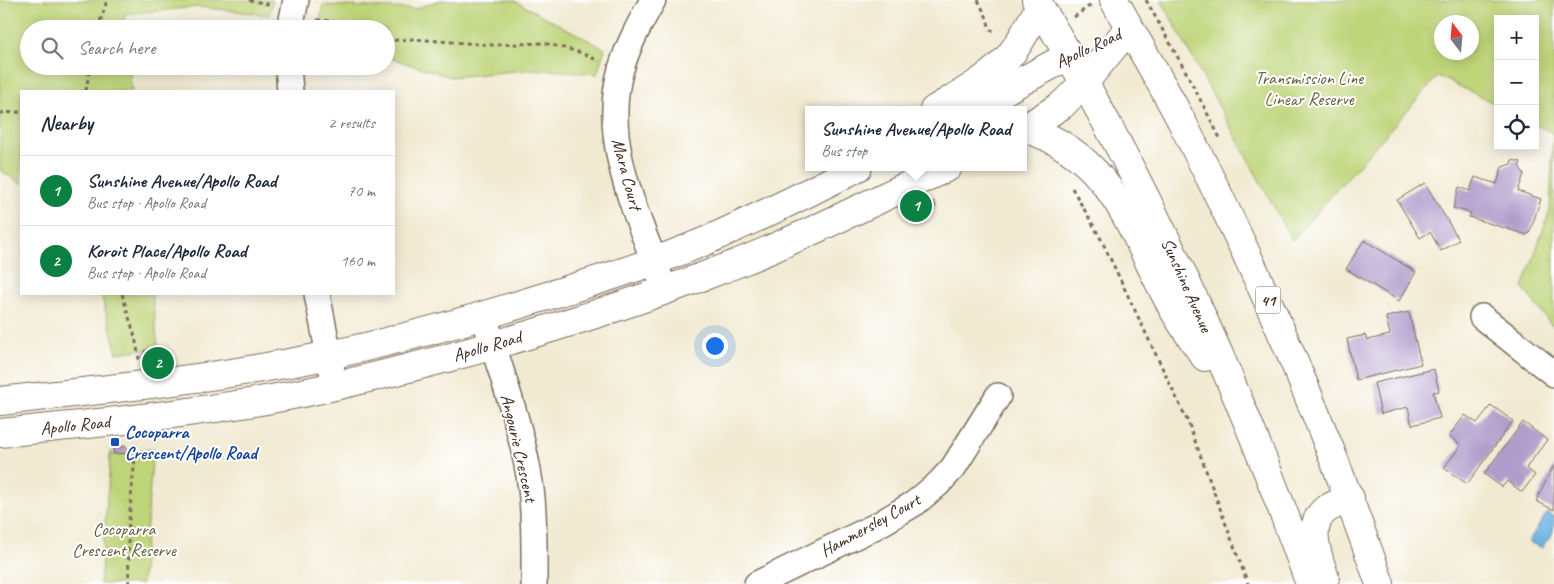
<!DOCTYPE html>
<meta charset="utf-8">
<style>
:root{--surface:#fff;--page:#f2f2f3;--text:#1f2937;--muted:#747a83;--line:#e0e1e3;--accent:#0b8043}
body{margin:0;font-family:Caveat,sans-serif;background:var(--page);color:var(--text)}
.controls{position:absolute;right:15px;top:15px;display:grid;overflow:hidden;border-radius:0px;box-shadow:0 2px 12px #0003}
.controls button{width:45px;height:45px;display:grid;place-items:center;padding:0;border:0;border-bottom:1px solid var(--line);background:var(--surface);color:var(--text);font:25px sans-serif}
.compass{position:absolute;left:1434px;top:15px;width:45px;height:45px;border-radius:50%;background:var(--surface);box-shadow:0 2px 12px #0003;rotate:344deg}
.you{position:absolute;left:714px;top:345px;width:18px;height:18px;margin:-12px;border:4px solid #fff;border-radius:50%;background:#1a73e8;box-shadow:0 0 0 8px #1a73e833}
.badge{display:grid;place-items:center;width:32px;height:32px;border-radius:50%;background:var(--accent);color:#fff;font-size:16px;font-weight:700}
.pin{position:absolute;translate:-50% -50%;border:2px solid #fff;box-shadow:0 1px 5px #0006}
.popup{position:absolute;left:805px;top:106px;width:222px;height:65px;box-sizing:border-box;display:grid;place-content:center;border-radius:0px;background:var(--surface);filter:drop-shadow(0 1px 4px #0005);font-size:16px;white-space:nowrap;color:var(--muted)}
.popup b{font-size:19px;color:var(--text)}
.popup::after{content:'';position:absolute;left:50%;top:100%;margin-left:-10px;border:10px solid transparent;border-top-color:var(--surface)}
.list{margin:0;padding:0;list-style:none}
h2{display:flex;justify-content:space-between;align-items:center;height:65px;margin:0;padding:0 20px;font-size:21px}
h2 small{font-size:16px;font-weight:400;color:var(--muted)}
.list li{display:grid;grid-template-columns:32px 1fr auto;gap:15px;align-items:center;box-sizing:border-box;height:70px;padding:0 20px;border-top:1px solid var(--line)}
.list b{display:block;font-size:19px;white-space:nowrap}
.list p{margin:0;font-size:16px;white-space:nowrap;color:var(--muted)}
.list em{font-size:16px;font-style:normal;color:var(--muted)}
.icon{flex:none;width:28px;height:28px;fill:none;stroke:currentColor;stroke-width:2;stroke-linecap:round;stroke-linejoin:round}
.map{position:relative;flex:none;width:1554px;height:584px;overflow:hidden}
.search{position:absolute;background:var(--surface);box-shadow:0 2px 12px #0003;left:20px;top:20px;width:375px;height:55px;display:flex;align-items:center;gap:12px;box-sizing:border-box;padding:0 18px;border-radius:28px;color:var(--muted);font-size:19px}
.panel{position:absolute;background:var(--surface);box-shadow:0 2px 12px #0003;left:20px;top:90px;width:375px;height:205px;border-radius:0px}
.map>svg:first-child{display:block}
</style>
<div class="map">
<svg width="1554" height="584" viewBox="0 0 1554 584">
<rect width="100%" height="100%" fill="#fff"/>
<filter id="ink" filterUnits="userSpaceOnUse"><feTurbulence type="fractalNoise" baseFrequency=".02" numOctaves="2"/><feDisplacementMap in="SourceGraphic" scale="10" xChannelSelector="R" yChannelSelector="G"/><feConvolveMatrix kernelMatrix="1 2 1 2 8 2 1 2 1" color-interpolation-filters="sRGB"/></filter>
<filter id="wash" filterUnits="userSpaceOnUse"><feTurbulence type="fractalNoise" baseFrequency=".0096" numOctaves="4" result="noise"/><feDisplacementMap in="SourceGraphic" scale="20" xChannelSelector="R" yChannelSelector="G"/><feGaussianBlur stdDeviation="1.12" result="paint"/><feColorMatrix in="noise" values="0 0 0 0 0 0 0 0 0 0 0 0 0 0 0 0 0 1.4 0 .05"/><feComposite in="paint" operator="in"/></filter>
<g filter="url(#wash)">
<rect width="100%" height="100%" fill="#f1ead2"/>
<!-- green -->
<g fill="#bed478" stroke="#7c7f4b" fill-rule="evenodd">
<polygon points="0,0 273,0 269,15 199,7 124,14 126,29 29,29 29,66 129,66 132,91 21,91 21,184 0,170"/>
<polygon points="440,0 513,0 605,49 597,74 536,69 451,77 386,57 386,29 319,29 323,5 415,9"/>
<path d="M1161 0H1554V321L1552 326 1523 288 1550 210 1553 133 1535 124V19H1498V105L1438 76 1292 240ZM1442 22H1472V52H1442Z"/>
<polygon points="101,294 152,294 158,348 117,353"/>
<polygon points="153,449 142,584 100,584 109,474 110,452 112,452 113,455 128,454 128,451"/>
</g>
<!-- water -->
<path fill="#6db3e3" stroke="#546e80" d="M1547 513 1554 517C1554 528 1554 537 1545 542L1543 548 1528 542Z"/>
<g id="blocks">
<!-- building -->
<g fill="#b09dcb">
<polygon points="1512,160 1521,162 1519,166 1524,174 1518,191 1541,199 1529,234 1528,233 1527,235 1469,217 1471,213 1453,208 1459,187 1470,191 1475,177 1497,184 1502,167 1511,164"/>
<polygon points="1425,183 1459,240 1441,251 1430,232 1420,238 1397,200"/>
<polygon points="934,201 936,206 925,211 922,206"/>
<polygon points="1364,240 1416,272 1399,301 1346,269"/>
<polygon points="1409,312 1421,364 1356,380 1347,339 1365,335 1367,340 1390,335 1386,317"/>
<polygon points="158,350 159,355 145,356 144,351"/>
<polygon points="1434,369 1439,391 1433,392 1440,418 1412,425 1408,407 1381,414 1374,383"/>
<polygon points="1491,405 1513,421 1467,484 1444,468 1461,445 1449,436 1465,415 1477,423"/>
<polygon points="1523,422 1547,440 1526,468 1535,475 1522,492 1507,481 1502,487 1484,474"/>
<polygon points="126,446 127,453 114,454 113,448"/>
<polygon points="1554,465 1554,510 1536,501"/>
</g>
</g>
</g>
<g filter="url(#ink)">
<use href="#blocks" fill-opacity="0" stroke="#7b6d5d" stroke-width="1"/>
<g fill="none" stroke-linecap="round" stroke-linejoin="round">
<!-- street casing -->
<g stroke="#7b6d5d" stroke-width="28">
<g id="street">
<path d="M653 0C640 23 628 45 621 69 599 144 641 221 665 291"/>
<polyline points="290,29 296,0"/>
<polyline points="288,66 290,91"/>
<polyline points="317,294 335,386"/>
<path d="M484 315C500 372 523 429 531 489 535 520 534 552 534 584"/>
<polyline points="1482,317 1554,374"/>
<polyline points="757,584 878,525 915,503 938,484 953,468 998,396"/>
</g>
</g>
<!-- secondary casing -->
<g stroke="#7b6d5d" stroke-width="30">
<g id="secondary">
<polyline points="969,110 1068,56"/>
<polyline points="1024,129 1062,105 1083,84"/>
<path d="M0 401C110 389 221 378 330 355 399 340 467 321 534 300 593 282 652 264 708 240 759 217 809 193 858 167"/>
<path d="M0 433C81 425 162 417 242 404 313 393 382 375 451 357 539 333 626 306 712 273 792 243 869 203 948 167"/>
</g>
</g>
<!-- primary casing -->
<g stroke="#7b6d5d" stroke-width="30">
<g id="primary">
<path d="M1036 0C1148 184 1237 381 1310 584"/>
<path d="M1114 0C1137 42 1162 83 1184 126 1260 274 1325 427 1380 584"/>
<polyline points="1083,84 1129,28"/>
<path d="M934 110C957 96 982 83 1001 65 1018 49 1028 26 1040 7"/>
<path d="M1025 128C1116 158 1130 232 1172 307 1181 324 1194 341 1205 357"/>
<path d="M1325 578C1319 559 1305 527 1325 510 1332 505 1342 502 1350 498"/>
</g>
</g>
<!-- path -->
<g stroke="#7b6d5d" stroke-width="3" stroke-dasharray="4 4" stroke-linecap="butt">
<polyline points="249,0 272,5"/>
<polyline points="978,0 987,18 990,30 997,31"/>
<polyline points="1146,0 1186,72 1220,138"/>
<polyline points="1074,17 1091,5"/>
<polyline points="317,20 333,21 350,29"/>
<polyline points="98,29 107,0"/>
<polyline points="386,41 413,39 492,45 544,43 579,52 599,61"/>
<polyline points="86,91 90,66"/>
<polyline points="0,113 21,112"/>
<polyline points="1072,188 1101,239 1188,422 1248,584"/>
<polyline points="122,294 135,337 139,358 136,359"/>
<polyline points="129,584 128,531 136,446 139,445"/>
</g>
<!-- street -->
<use href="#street" stroke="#fff" stroke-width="25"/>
<!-- secondary -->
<use href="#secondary" stroke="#fff" stroke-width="28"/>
<!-- primary -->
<use href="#primary" stroke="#fff" stroke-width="28"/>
</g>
</g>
<!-- markers -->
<rect fill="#1a4fb4" stroke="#fff" stroke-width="2" x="110" y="437" width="10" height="10" rx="2.5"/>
<g text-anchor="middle" stroke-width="4" stroke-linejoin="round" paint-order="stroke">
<!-- shield labels -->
<rect fill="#fff" stroke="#766a62" stroke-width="1" x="1255.5" y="286.5" width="25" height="27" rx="4"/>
<g font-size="16" font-weight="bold" fill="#3b2a1e">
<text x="1268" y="306">41</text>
</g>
<!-- street labels -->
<g font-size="18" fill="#3b2a1e" stroke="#fff">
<text transform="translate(1088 48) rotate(-25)" y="6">Apollo Road</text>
<text transform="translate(627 174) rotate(75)" y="6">Mara Court</text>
<text transform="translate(1187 285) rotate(66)" y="6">Sunshine Avenue</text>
<text transform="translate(487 346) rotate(-16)" y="6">Apollo Road</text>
<text transform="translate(75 425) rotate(-6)" y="6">Apollo Road</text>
<text transform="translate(519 448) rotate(77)" y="6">Angourie Crescent</text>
<text transform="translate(870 525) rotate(-29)" y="6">Hammersley Court</text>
</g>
<!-- park labels -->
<g font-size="18" fill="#625d39" stroke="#fff">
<text x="1309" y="84">Transmission Line<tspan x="1309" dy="21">Linear Reserve</tspan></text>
<text x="124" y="535">Cocoparra<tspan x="124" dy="21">Crescent Reserve</tspan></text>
</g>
<!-- transit labels -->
<g font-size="18" font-weight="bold" fill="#164399" stroke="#fff" text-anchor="start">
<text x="125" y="438">Cocoparra<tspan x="125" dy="21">Crescent/Apollo Road</tspan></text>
</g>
</g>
</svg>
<div class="controls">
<button>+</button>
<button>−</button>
<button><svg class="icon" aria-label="locate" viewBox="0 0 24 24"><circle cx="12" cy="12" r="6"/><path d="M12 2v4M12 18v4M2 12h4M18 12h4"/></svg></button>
</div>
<svg class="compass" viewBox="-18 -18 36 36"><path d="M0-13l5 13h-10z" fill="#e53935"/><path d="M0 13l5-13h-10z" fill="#747a83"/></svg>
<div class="you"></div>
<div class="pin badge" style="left:916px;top:206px">1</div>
<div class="popup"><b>Sunshine Avenue/Apollo Road</b>Bus stop</div>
<div class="pin badge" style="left:158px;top:363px">2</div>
<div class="search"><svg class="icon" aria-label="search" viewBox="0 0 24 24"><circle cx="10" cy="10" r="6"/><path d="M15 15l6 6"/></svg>Search here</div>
<section class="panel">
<h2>Nearby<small>2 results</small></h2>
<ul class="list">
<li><span class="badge">1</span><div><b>Sunshine Avenue/Apollo Road</b><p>Bus stop · Apollo Road</p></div><em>70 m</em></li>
<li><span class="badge">2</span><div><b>Koroit Place/Apollo Road</b><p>Bus stop · Apollo Road</p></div><em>160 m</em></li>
</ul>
</section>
</div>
